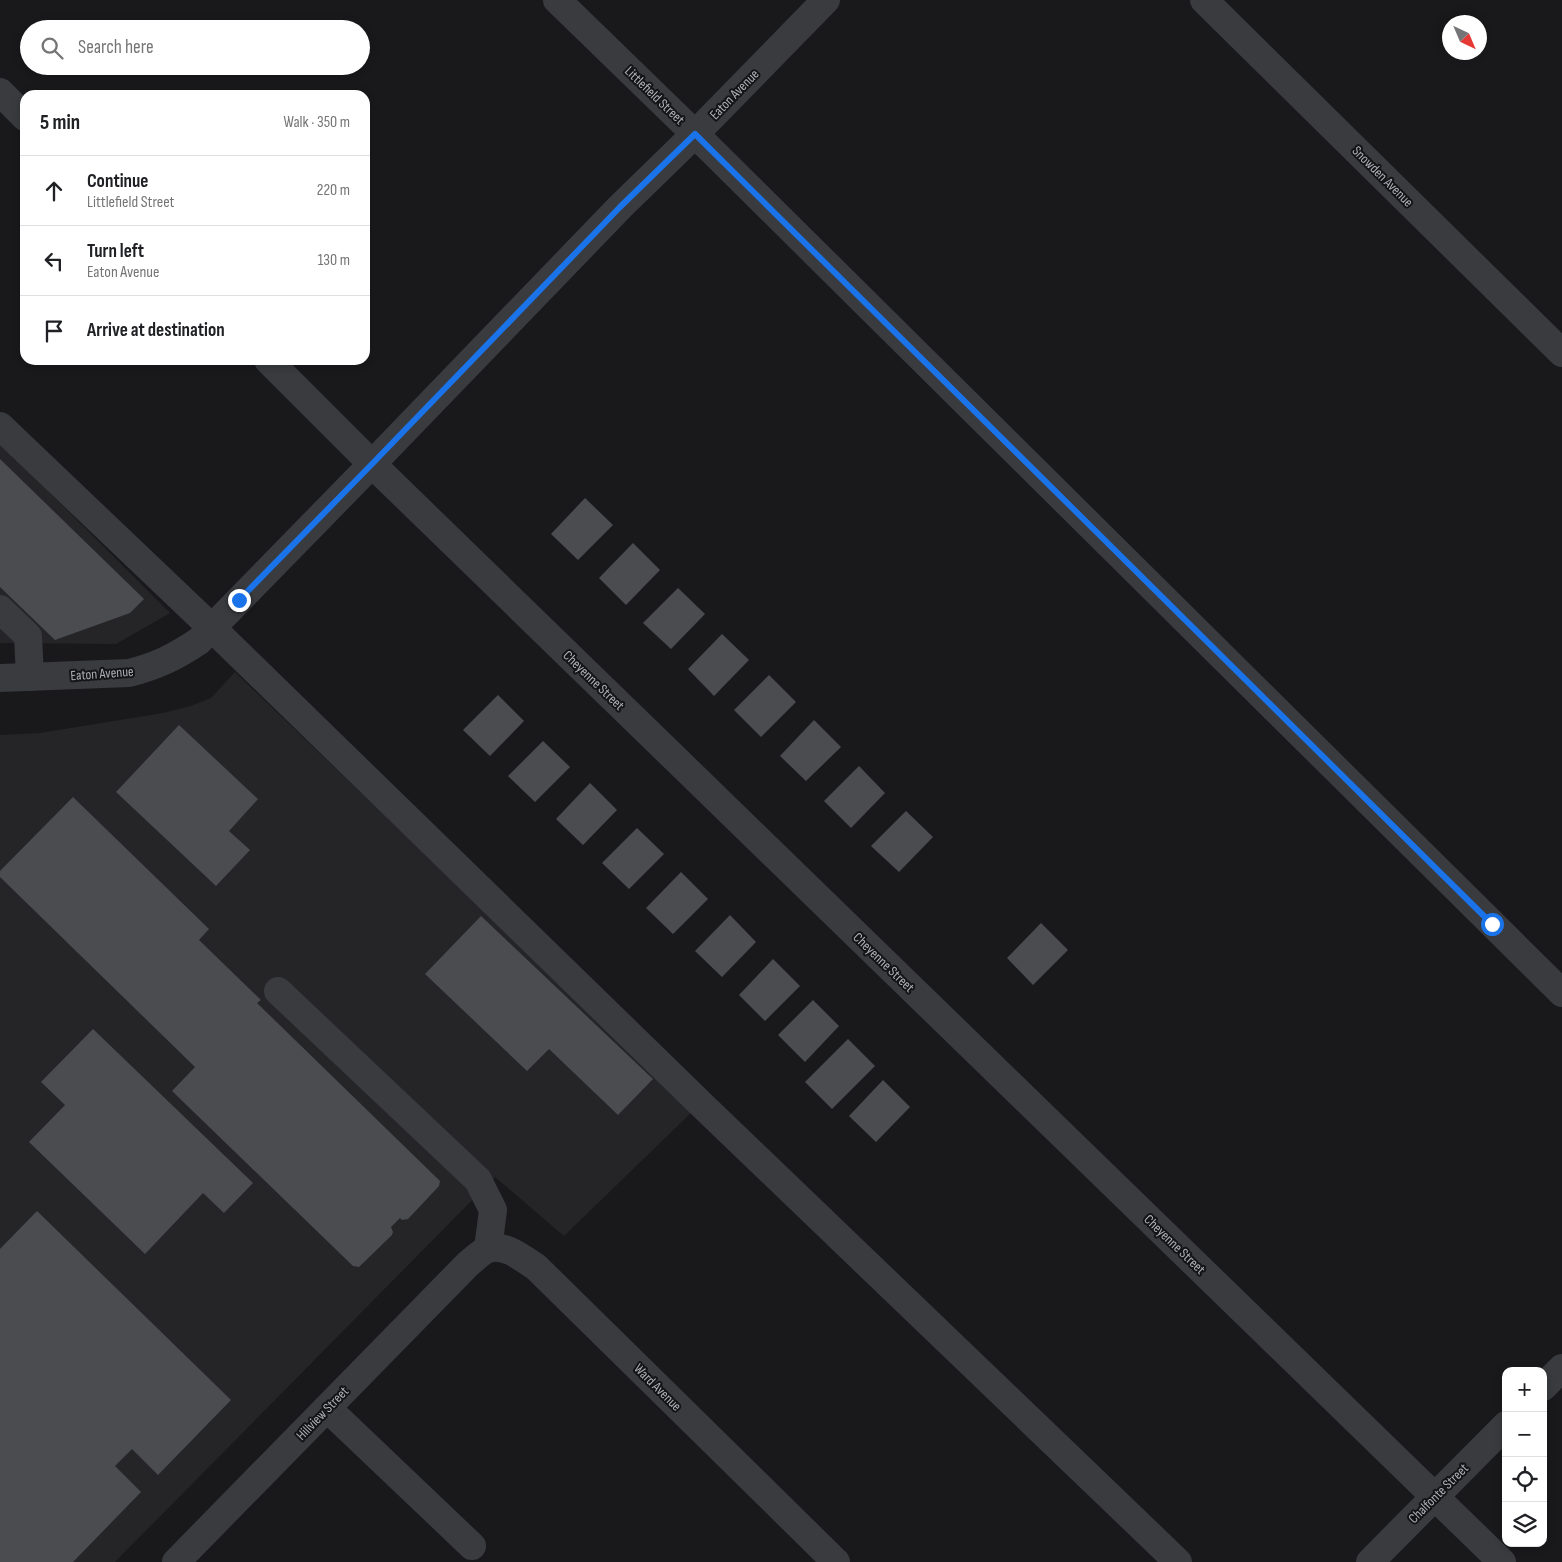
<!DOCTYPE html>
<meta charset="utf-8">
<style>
:root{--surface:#fff;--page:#f6f6f6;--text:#202124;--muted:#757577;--line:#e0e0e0}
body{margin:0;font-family:"Sofia Sans Condensed",sans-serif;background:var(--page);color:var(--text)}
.controls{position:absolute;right:15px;bottom:15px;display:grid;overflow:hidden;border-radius:10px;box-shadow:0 2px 8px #0003}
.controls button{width:45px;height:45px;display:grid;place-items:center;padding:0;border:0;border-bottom:1px solid var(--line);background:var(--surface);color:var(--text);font:25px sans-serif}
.compass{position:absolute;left:1442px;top:15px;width:45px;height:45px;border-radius:50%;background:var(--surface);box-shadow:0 2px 8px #0003;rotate:136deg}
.stop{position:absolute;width:15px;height:15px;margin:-11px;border:4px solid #1a73e8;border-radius:50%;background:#fff}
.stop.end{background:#1a73e8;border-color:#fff;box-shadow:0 1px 5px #0008}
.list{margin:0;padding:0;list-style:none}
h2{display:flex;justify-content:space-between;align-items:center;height:65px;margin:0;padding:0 20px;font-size:21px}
h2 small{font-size:16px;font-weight:400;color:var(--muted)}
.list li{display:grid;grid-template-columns:32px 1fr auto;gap:15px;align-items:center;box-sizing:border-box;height:70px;padding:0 20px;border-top:1px solid var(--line)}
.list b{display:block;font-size:19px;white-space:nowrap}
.list p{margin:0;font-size:16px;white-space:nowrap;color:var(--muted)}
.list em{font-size:16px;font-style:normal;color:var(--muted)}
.icon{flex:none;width:28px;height:28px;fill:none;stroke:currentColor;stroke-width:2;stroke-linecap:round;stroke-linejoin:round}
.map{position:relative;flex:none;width:1562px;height:1562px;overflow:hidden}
.search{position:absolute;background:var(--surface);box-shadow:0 2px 8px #0003;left:20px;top:20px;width:350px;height:55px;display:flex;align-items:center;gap:12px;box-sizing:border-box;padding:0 18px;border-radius:28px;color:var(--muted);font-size:19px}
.panel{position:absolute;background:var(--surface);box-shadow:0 2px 8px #0003;left:20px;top:90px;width:350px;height:275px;border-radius:15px}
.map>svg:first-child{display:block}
</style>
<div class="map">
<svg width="1562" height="1562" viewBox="0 0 1562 1562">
<rect width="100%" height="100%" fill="#19191b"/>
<!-- built -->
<g fill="#252528">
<polygon points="0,443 170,613 116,644 0,643"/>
<polygon points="235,672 693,1111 564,1236 495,1177 115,1562 0,1562 0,735 40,733 163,713 191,706 211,698"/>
</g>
<!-- building -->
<g fill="#4b4c50">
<polygon points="0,459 144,599 130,613 55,640 0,587"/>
<polygon points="585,498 613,525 578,560 551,534"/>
<polygon points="633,543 660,570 626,605 599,578"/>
<polygon points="678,588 705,614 671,649 643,623"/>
<polygon points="722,634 749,660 714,696 688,669"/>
<polygon points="769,675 796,702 761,737 734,710"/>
<polygon points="498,695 524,721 490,756 463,730"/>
<polygon points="814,720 841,747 806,781 780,756"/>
<polygon points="179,725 258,799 229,831 250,850 216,886 116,792"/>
<polygon points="543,741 570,767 535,802 508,776"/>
<polygon points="859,766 885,793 851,828 824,801"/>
<polygon points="590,783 617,810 583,845 556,819"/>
<polygon points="73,797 209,929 199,940 261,1000 257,1003 440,1181 439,1186 408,1219 402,1220 400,1218 391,1227 393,1232 392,1235 359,1267 353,1266 172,1091 195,1067 0,877 0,871"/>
<polygon points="906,811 933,837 899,872 871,846"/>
<polygon points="637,828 664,854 629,889 602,863"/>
<polygon points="681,872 708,899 673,934 646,908"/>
<polygon points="730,915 756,942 722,977 695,951"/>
<polygon points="481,916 653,1079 618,1115 549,1049 527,1071 425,974"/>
<polygon points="1041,923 1068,950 1033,985 1007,958"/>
<polygon points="773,959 800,986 765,1021 739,995"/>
<polygon points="813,1000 839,1026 805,1062 778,1035"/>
<polygon points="93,1029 253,1183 224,1213 203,1193 145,1254 29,1142 65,1105 41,1082"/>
<polygon points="848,1039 875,1066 832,1109 805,1082"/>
<polygon points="883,1080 910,1107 876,1142 849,1116"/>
<polygon points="37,1211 231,1400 158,1475 132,1449 115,1466 141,1492 73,1562 0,1562 0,1249"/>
</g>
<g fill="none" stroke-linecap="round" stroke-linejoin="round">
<!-- minor -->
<g stroke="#3a3b3f" stroke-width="28">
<polyline points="557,0 695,134 1562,993"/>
<polyline points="1204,0 1562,353"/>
<polyline points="0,92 25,117"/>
<polyline points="268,360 372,464 1502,1562"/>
<polyline points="0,426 212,628 705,1108 1178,1562"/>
<polyline points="0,609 28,636 30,677"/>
<path d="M0 678 129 673C157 666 175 657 199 641L372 464 620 207 695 134 826 0"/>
<polyline points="278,991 478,1180 493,1210 488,1249"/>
<polyline points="1543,1387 1562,1368"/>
<polyline points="327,1408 472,1546"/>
<path d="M176 1562 468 1264C474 1259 481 1252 488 1249 505 1243 523 1259 536 1267L836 1562"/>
<polyline points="1370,1562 1506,1425"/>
</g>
</g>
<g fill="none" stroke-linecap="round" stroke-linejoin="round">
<!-- route -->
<polyline stroke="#1a73e8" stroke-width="6" points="239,600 372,464 620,207 695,134 1492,924"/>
</g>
<g text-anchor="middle" stroke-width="4" stroke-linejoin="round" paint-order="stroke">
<!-- street labels -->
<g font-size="14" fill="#adb0b9" stroke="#141416">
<text transform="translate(734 94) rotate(-46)" y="5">Eaton Avenue</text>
<text transform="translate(655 95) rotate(44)" y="5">Littlefield Street</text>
<text transform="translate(1383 176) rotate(45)" y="5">Snowden Avenue</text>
<text transform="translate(102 673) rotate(-4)" y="5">Eaton Avenue</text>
<text transform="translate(594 680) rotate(44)" y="5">Cheyenne Street</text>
<text transform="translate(884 962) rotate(44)" y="5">Cheyenne Street</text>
<text transform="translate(1175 1244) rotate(44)" y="5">Cheyenne Street</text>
<text transform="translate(658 1387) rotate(45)" y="5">Ward Avenue</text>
<text transform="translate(322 1413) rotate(-46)" y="5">Hillview Street</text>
<text transform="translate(1438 1493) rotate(-45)" y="5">Chalfonte Street</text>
</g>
</g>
</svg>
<div class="controls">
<button>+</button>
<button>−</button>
<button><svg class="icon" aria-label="locate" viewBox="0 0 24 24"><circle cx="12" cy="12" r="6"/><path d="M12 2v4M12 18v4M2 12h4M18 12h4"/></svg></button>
<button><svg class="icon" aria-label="layers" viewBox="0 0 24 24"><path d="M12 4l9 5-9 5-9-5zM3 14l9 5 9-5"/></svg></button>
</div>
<svg class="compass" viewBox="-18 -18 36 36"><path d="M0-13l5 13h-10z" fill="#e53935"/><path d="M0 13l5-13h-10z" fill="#757577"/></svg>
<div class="stop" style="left:1492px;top:924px"></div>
<div class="stop end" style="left:239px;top:600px"></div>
<div class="search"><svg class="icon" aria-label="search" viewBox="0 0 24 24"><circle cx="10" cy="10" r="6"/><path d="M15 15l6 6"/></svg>Search here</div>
<section class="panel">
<h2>5 min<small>Walk · 350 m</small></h2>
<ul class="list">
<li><svg class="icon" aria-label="ahead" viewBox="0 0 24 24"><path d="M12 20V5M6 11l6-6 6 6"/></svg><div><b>Continue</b><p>Littlefield Street</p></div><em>220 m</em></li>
<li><svg class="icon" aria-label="left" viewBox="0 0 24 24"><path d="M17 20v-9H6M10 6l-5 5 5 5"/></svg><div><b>Turn left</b><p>Eaton Avenue</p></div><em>130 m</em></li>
<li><svg class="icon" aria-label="arrive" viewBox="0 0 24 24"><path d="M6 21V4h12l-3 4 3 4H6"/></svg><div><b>Arrive at destination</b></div></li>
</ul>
</section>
</div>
